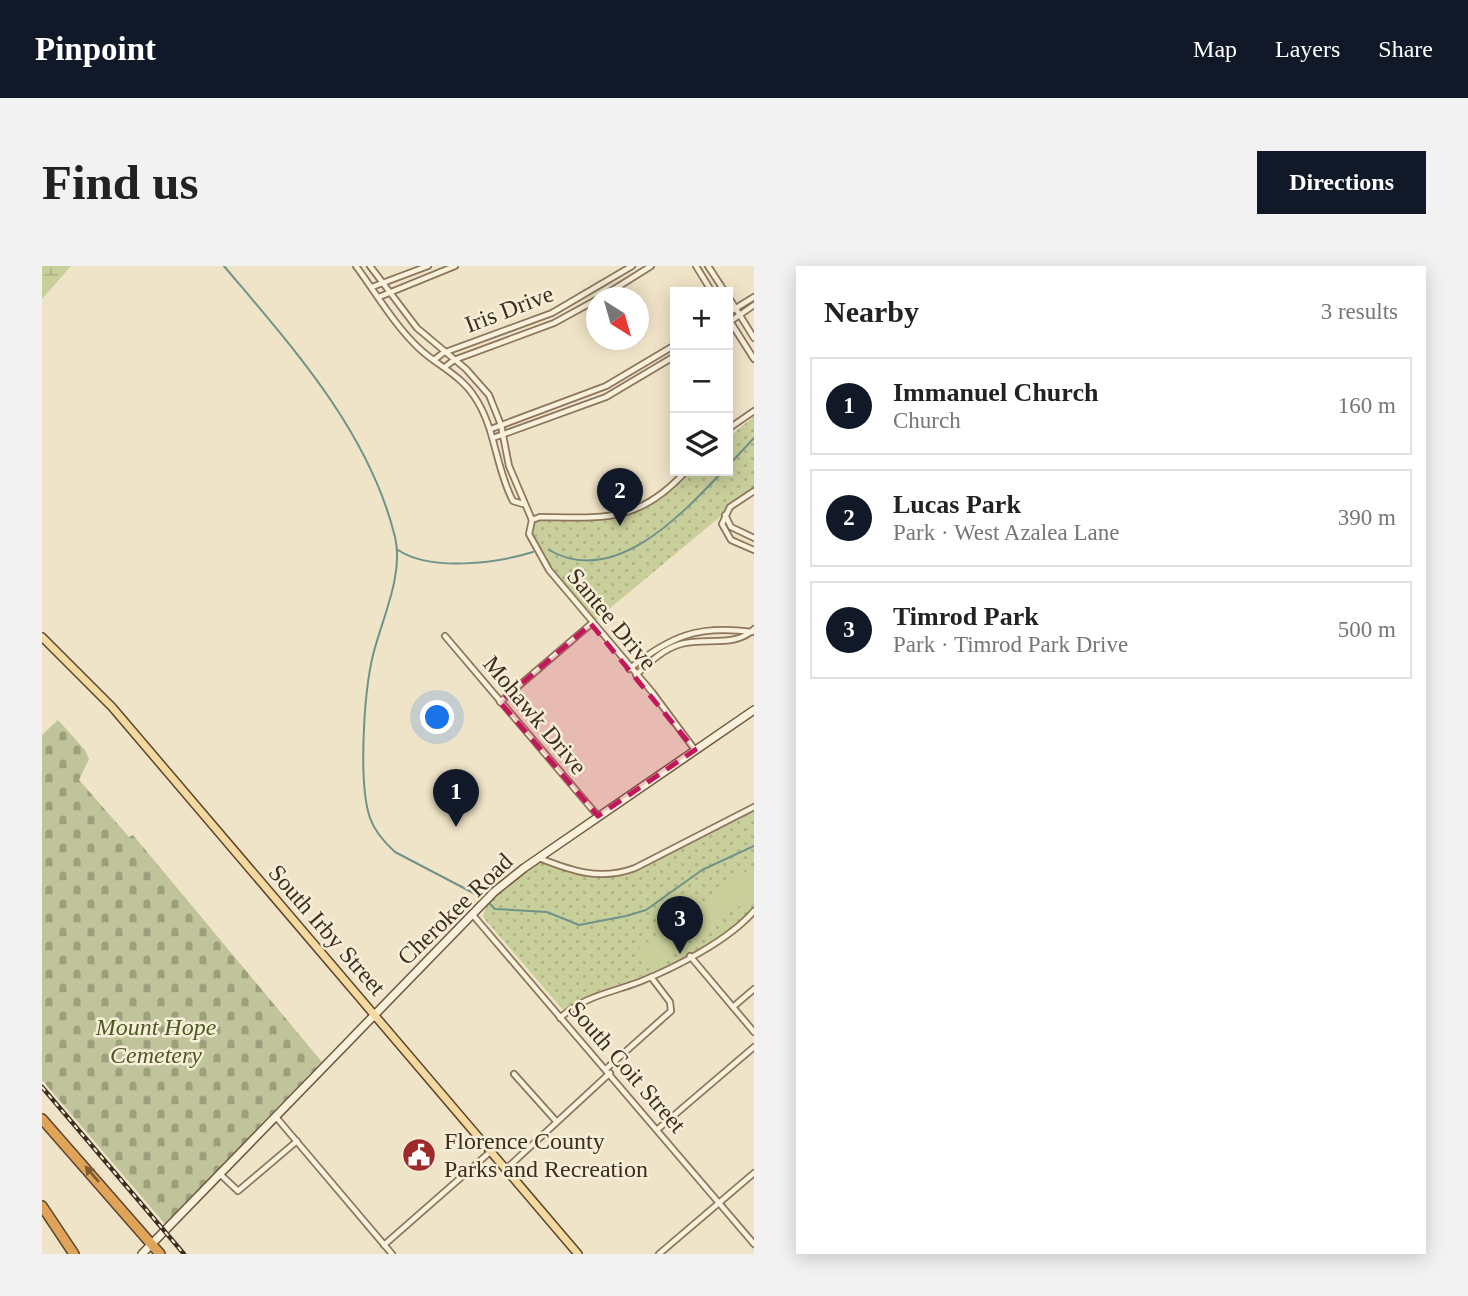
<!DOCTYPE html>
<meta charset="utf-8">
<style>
:root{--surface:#fff;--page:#f2f2f2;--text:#222;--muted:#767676;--line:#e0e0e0;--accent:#111827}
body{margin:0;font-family:"Times New Roman",serif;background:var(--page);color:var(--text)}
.controls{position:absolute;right:21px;top:21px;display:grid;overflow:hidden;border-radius:0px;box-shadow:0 4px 18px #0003}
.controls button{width:63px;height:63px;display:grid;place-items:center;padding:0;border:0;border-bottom:2px solid var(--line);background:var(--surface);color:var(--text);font:35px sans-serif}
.compass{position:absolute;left:544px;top:21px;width:63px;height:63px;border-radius:50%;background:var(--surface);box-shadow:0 4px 18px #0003;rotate:143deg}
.you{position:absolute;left:396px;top:452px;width:24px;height:24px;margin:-18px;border:5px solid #fff;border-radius:50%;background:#1a73e8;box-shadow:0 0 0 10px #1a73e833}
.badge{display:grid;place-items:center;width:46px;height:46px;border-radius:50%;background:var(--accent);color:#fff;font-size:23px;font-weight:700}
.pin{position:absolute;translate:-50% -58px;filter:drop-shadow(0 2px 4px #0008)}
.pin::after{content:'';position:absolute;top:37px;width:24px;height:21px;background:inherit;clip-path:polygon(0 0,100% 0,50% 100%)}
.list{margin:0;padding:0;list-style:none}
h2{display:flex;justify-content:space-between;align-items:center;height:91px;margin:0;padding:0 28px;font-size:30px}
h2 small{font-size:23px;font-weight:400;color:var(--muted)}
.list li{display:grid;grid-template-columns:46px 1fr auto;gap:21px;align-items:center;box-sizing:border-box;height:98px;margin:0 14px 14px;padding:0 14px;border:2px solid var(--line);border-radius:0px}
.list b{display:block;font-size:26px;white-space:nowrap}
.list p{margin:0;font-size:23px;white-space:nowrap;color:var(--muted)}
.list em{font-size:23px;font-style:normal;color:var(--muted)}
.icon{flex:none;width:38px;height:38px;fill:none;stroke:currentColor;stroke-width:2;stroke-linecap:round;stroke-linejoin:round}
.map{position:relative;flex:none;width:712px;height:988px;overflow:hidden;border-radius:0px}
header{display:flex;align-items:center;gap:42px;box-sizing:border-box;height:98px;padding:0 35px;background:var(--accent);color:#fff}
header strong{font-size:33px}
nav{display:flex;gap:38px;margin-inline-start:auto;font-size:24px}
.intro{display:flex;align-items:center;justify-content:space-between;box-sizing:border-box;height:168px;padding:0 42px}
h1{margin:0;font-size:49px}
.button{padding:18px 32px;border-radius:0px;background:var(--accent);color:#fff;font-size:24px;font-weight:700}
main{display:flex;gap:42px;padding:0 42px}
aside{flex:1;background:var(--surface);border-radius:0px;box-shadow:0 4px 18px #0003}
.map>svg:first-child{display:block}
</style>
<header>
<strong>Pinpoint</strong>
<nav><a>Map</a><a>Layers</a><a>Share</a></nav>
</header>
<div class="intro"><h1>Find us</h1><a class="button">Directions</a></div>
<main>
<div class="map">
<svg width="712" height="988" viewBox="0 0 712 988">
<defs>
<pattern id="wetland-marsh" width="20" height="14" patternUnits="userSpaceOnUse" patternTransform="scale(1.75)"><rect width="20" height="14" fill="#c9cf9b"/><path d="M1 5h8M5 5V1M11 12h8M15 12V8" fill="none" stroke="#aeb285"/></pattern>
<pattern id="cemetery-stones" width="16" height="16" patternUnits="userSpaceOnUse" patternTransform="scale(1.75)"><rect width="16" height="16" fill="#bfc49a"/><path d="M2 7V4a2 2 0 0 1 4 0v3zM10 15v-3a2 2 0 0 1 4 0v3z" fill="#9ca07d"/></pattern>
<pattern id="park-dots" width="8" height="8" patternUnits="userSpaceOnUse" patternTransform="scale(1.75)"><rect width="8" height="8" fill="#c9cf9b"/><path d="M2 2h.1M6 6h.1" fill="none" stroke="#aeb285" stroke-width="1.8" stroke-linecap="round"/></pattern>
</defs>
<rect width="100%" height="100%" fill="#f0e4c8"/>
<!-- wetland -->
<polygon fill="url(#wetland-marsh)" points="0,0 29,0 0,33"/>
<!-- cemetery -->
<polygon fill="url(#cemetery-stones)" points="16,454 43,484 47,493 37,514 87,571 91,569 280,796 123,958 0,814 0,469"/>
<!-- park -->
<g fill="url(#park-dots)">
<polygon points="712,150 712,226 685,245 549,358 507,304 487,268 494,251 552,253 622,226 647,205 686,205 686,172"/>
<path d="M712 542V640C688 672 627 701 589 714 564 723 542 728 521 744L441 651C445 626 479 608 498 594L544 610 583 607Z"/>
</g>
<!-- garden -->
<g fill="#c9cf9b">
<polygon points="712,600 712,630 643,677 630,658"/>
<polygon points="619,665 634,684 609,701 597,687 598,682"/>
</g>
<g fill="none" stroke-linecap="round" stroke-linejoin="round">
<!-- stream -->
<g stroke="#6f938a" stroke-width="2">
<path d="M182 0C250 81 327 165 353 271 362 308 340 353 331 389 322 426 316 517 328 552 333 566 343 577 353 586L439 631"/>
<polyline points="686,200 712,172"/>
<path d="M356 284C389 306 455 297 491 286"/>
<path d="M507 284C573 322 640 248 681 205"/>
<polyline points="448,638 453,643 505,646 537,659 584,650 604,644 660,604 712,580"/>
</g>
<!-- street casing -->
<g stroke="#8d765c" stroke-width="8">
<g id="street">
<path d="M314 0C334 27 354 62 380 85 397 100 419 110 432 130 454 162 453 201 471 235L481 238"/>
<polyline points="328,0 375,62 424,103 447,129 459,159 467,200 490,254"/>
<polyline points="654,0 670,26"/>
<polyline points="666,0 683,26"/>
<polyline points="330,21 386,0"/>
<polyline points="686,30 712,72"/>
<polyline points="337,31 413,0"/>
<polyline points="558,32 609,0"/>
<polyline points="686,47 712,31"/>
<polyline points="686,52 712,93"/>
<polyline points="686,57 712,39"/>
<polyline points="392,94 401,87 510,47 590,0"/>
<polyline points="403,101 412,94 512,57 554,34"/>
<polyline points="449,163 564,120 633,79"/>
<polyline points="686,163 712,145"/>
<polyline points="451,172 564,131 633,90"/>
<polyline points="712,225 688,241 680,258 689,274 712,284"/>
<polyline points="683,249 689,261 712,272"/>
<polyline points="490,254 487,268 507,304 610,426 653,484"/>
<path d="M490 254 498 251C562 252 597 257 644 205"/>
<polyline points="403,370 556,550"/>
<path d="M587 403C629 370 655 359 710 366"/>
<path d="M594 409C607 397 621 383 639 378 663 371 693 382 712 363"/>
<polyline points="458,436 549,358"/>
<path d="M497 592C530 605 558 615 593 602L712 541"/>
<polyline points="430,648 712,978"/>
<polyline points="648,690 712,766"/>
<polyline points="691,741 712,723"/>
<path d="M518 752C542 730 568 727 597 716 633 702 687 674 712 645"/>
<polyline points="564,803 629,745 628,736 609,711"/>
<polyline points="472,808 514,855"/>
<polyline points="234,851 350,988"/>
<polyline points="616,863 712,781"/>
<polyline points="464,903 568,807"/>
<polyline points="178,908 196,925 255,875"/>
<polyline points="342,979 448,886"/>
<polyline points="617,988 712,907"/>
</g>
</g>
<!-- secondary casing -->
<g stroke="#6f573f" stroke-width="10">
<polyline id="secondary" points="100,988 452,626 482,602 712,444"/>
</g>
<!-- primary casing -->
<g stroke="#5b4430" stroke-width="10">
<polyline id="primary" points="0,371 70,441 536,988"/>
</g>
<!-- highway casing -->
<g stroke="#5b4430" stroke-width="12">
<g id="highway">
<polyline points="0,853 118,988"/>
<polyline points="0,940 32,988"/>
</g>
</g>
<!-- street -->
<use href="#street" stroke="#faf1dc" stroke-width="4.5"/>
<!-- secondary -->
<use href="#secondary" stroke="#faf1dc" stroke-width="7"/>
<!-- primary -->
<use href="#primary" stroke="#f3d9a0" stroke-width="7"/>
<!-- highway -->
<use href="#highway" stroke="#e0a458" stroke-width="9"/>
<!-- rail casing -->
<g stroke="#3d2e20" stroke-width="4.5">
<polyline id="rail" points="0,821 142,988"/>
</g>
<!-- rail -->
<use href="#rail" stroke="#f7eed8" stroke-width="2" stroke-dasharray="5" stroke-linecap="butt"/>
</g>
<!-- one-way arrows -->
<defs><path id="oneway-solid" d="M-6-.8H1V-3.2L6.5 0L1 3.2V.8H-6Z" transform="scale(1.75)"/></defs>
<use fill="#7e5d36" href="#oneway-solid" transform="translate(50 908) rotate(-131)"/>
<!-- marked area -->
<path fill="#c2185b" fill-opacity="0.2" stroke="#c2185b" stroke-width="5" stroke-dasharray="14 9" stroke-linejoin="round" d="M549 358 653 484 556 550 458 436Z"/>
<!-- icons -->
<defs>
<g id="civic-disc" transform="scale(1.75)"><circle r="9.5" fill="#9e2a2b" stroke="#f7eed8"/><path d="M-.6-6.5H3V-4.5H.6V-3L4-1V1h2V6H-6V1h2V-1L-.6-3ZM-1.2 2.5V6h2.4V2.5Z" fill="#fff"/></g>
</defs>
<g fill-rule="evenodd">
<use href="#civic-disc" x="377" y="889"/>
</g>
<g text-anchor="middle" stroke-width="5" stroke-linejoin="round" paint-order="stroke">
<!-- street labels -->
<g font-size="24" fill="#3d2e20" stroke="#f7eed8">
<text transform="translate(467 43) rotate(-21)" y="8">Iris Drive</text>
<text transform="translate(570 353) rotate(50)" y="8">Santee Drive</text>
<text transform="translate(493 449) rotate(50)" y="8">Mohawk Drive</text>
<text transform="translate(413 643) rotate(-44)" y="8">Cherokee Road</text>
<text transform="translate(285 664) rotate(49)" y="8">South Irby Street</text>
<text transform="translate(585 801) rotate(49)" y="8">South Coit Street</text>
</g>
<!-- park labels -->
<g font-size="24" font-style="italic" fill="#4d5a26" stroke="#f7eed8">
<text x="114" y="769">Mount Hope<tspan x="114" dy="28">Cemetery</tspan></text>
</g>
<!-- poi labels -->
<g font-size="24" fill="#3d2e20" stroke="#f7eed8" text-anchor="start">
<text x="402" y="883">Florence County<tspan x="402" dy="28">Parks and Recreation</tspan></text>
</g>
</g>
</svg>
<div class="controls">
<button>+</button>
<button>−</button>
<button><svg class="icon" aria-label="layers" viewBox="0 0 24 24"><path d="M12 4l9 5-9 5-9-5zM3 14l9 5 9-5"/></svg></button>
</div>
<svg class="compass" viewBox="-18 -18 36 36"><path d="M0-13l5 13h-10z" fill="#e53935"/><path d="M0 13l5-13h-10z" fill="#767676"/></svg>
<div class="you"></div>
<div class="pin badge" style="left:414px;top:561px">1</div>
<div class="pin badge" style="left:578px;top:260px">2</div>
<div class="pin badge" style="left:638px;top:688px">3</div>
</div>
<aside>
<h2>Nearby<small>3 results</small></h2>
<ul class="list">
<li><span class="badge">1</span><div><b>Immanuel Church</b><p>Church</p></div><em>160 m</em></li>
<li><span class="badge">2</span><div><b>Lucas Park</b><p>Park · West Azalea Lane</p></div><em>390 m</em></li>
<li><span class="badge">3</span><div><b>Timrod Park</b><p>Park · Timrod Park Drive</p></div><em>500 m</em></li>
</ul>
</aside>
</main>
